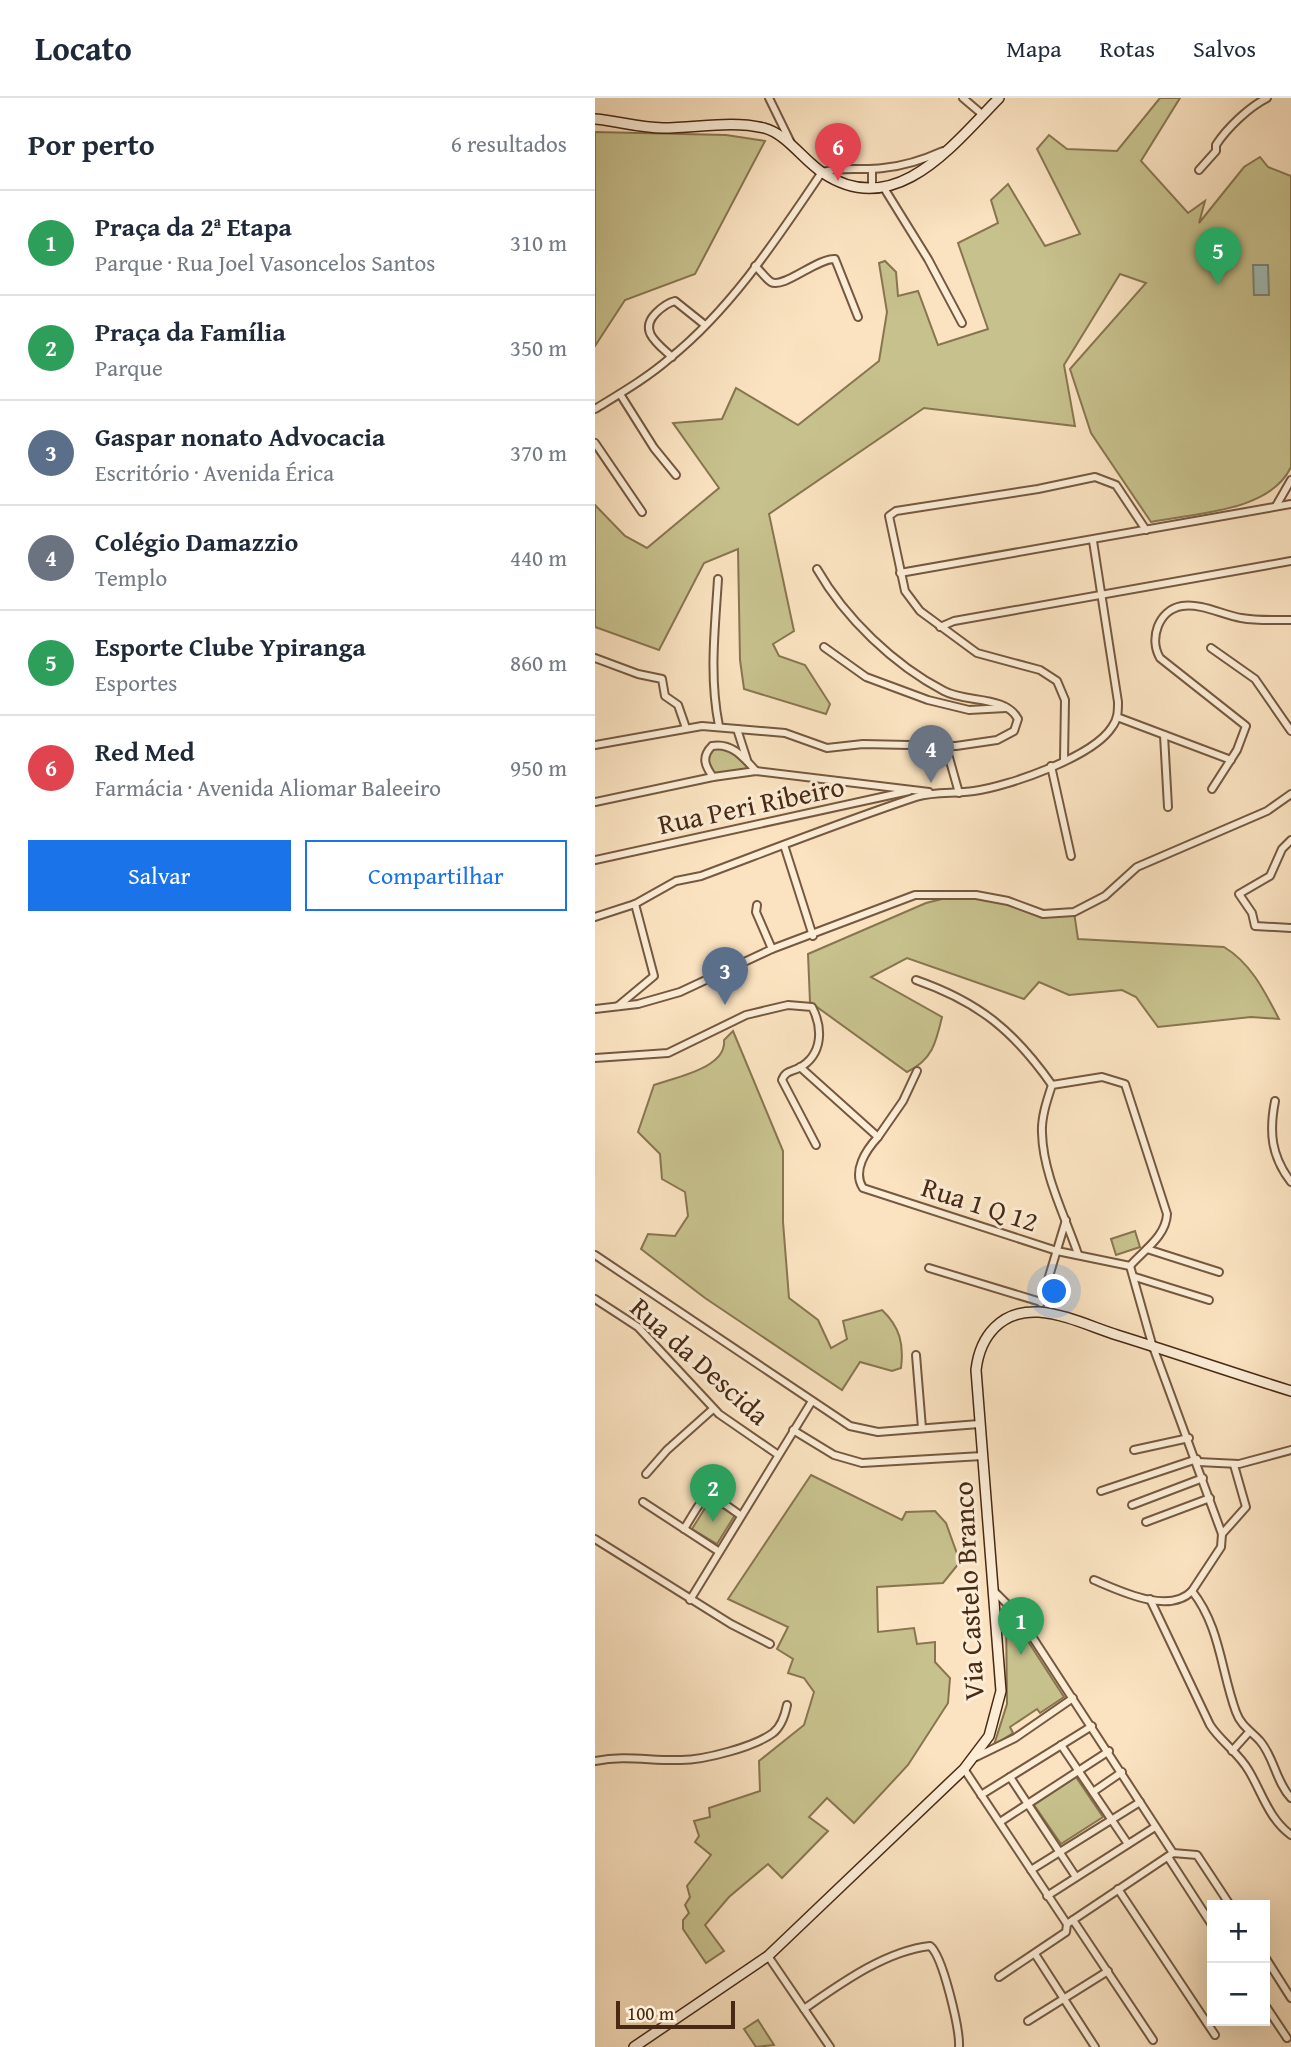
<!DOCTYPE html>
<html lang="pt">
<meta charset="utf-8">
<style>
:root{--surface:#fff;--page:#f6f6f7;--text:#1f2937;--muted:#747a83;--line:#e0e1e3;--accent:#1a73e8}
body{margin:0;font-family:"Gentium Book Plus",serif;background:var(--page);color:var(--text)}
.controls{position:absolute;right:21px;bottom:21px;display:grid;overflow:hidden;border-radius:0px;box-shadow:0 7px 28px #0002}
.controls button{width:63px;height:63px;display:grid;place-items:center;padding:0;border:0;border-bottom:2px solid var(--line);background:var(--surface);color:var(--text);font:35px sans-serif}
.scale{position:absolute;left:21px;bottom:18px;width:119px;box-sizing:border-box;padding-left:7px;border:4px solid #482914;border-top:0;font-size:19px;line-height:24px;white-space:nowrap;color:#482914;-webkit-text-stroke:5px #fcedd7;paint-order:stroke}
.you{position:absolute;left:460px;top:1194px;width:24px;height:24px;margin:-18px;border:5px solid #fff;border-radius:50%;background:#1a73e8;box-shadow:0 0 0 10px #1a73e833}
.badge{display:grid;place-items:center;width:46px;height:46px;border-radius:50%;background:var(--accent);color:#fff;font-size:23px;font-weight:700}
.pin{position:absolute;translate:-50% -58px;filter:drop-shadow(0 2px 4px #0008)}
.pin::after{content:'';position:absolute;top:37px;width:24px;height:21px;background:inherit;clip-path:polygon(0 0,100% 0,50% 100%)}
.list{margin:0;padding:0;list-style:none}
h2{display:flex;justify-content:space-between;align-items:center;height:91px;margin:0;padding:0 28px;font-size:30px}
h2 small{font-size:23px;font-weight:400;color:var(--muted)}
.list li{display:grid;grid-template-columns:46px 1fr auto;gap:21px;align-items:center;box-sizing:border-box;height:105px;padding:0 28px;border-top:2px solid var(--line)}
.list b{display:block;font-size:26px;white-space:nowrap}
.list p{margin:0;font-size:23px;white-space:nowrap;color:var(--muted)}
.list em{font-size:23px;font-style:normal;color:var(--muted)}
.actions{display:flex;gap:14px;padding:21px 28px}
.actions a{flex:1;padding:16px 0;border:2px solid var(--accent);border-radius:0px;text-align:center;font-size:24px;color:var(--accent)}
.actions .main{background:var(--accent);color:#fff}
.map{position:relative;flex:none;width:696px;height:1949px;overflow:hidden}
header{display:flex;align-items:center;gap:42px;box-sizing:border-box;height:98px;padding:0 35px;background:var(--surface);border-bottom:2px solid var(--line)}
header strong{font-size:33px}
nav{display:flex;gap:38px;margin-inline-start:auto;font-size:24px}
main{display:flex}
aside{flex:1;background:var(--surface)}
.map>svg:first-child{display:block}
</style>
<header>
<strong>Locato</strong>
<nav><a>Mapa</a><a>Rotas</a><a>Salvos</a></nav>
</header>
<main>
<aside>
<h2>Por perto<small>6 resultados</small></h2>
<ul class="list">
<li><span class="badge" style="background:#2e9e5b">1</span><div><b>Praça da 2ª Etapa</b><p>Parque · Rua Joel Vasoncelos Santos</p></div><em>310 m</em></li>
<li><span class="badge" style="background:#2e9e5b">2</span><div><b>Praça da Família</b><p>Parque</p></div><em>350 m</em></li>
<li><span class="badge" style="background:#5c6f8a">3</span><div><b>Gaspar nonato Advocacia</b><p>Escritório · Avenida Érica</p></div><em>370 m</em></li>
<li><span class="badge" style="background:#6b7280">4</span><div><b>Colégio Damazzio</b><p>Templo</p></div><em>440 m</em></li>
<li><span class="badge" style="background:#2e9e5b">5</span><div><b>Esporte Clube Ypiranga</b><p>Esportes</p></div><em>860 m</em></li>
<li><span class="badge" style="background:#e0444e">6</span><div><b>Red Med</b><p>Farmácia · Avenida Aliomar Baleeiro</p></div><em>950 m</em></li>
</ul>
<div class="actions"><a class="main">Salvar</a><a>Compartilhar</a></div>
</aside>
<div class="map">
<svg width="696" height="1949" viewBox="0 0 696 1949">
<rect width="100%" height="100%" fill="#fbe3c1"/>
<filter id="stains"><feTurbulence type="fractalNoise" baseFrequency=".00286" numOctaves="4"/><feColorMatrix values="0 0 0 0 .2 0 0 0 0 .09 0 0 0 0 .02 0 0 0 .5 -.17"/></filter>
<radialGradient id="worn" r=".72"><stop offset=".6" stop-color="#630" stop-opacity="0"/><stop offset="1" stop-color="#630" stop-opacity=".3"/></radialGradient>
<!-- green -->
<g fill="#c7c18d" stroke="#887550" stroke-width="2">
<path d="M565 0H585L546 63 593 115 610 103 604 125 649 69 665 59 673 69 696 78V369C675 414 600 415 556 424L496 335 475 271 551 185 525 176 469 267 480 328 329 310 174 416 199 533 178 546 184 558 210 567 235 606 231 616 149 591 145 562 143 451 109 465 64 552 0 529V407L30 438 52 450 124 390 78 325 127 321 141 290 203 327 284 263 292 214 284 165 290 163 301 174 303 198 323 193 343 247 393 231 363 145 403 125 396 102 413 86 450 148 485 136 442 51 454 37 472 51 522 53Z"/>
<polygon points="0,34 131,37 170,43 100,176 30,202 0,248"/>
<polygon points="123,649 136,653 155,670 120,676 112,666 113,654"/>
<path d="M355 799 413 803 448 816 479 814 483 841 629 849C656 865 670 894 684 921L656 919 563 929 541 899 527 892 474 897 444 884 429 901 312 860 276 879 347 919C341 945 337 962 312 974L215 904 213 856 331 805Z"/>
<path d="M138 933 188 1053V1124L194 1200 223 1222 236 1250 252 1241 248 1223 287 1212C305 1229 309 1246 306 1270L297 1273 265 1264 247 1292 110 1200 46 1151 53 1136 80 1138 93 1118 90 1094 67 1081 65 1056 43 1034 59 987C81 979 132 970 129 942Z"/>
<polygon points="540,1133 545,1149 521,1157 516,1141"/>
<polygon points="216,1377 307,1422 311,1414 340,1413 351,1425 365,1464 348,1485 282,1489 283,1534 319,1530 322,1546 340,1544 340,1564 355,1580 353,1605 313,1667 259,1725 232,1700 214,1719 233,1733 187,1780 173,1766 134,1799 110,1827 129,1853 111,1865 88,1831 88,1822 94,1815 90,1807 95,1799 92,1788 116,1757 100,1744 104,1738 99,1723 115,1719 114,1710 165,1693 164,1663 209,1627 219,1594 209,1580 193,1575 198,1561 182,1551 193,1529 133,1501"/>
<polygon points="115,1402 140,1417 122,1446 97,1431"/>
<polygon points="411,1515 416,1517 469,1599 445,1615 442,1611 415,1629 418,1635 399,1647 412,1606"/>
<polygon points="481,1679 508,1719 466,1746 439,1707"/>
<polygon points="163,1922 179,1947 161,1949 149,1931"/>
</g>
<!-- water -->
<polygon fill="#9fbdb7" stroke="#7c8276" stroke-width="2" points="658,167 673,167 674,197 659,197"/>
<g fill="none" stroke-linecap="round" stroke-linejoin="round">
<!-- street casing -->
<g stroke="#75583f" stroke-width="10">
<g id="street">
<polyline points="174,0 196,45"/>
<polyline points="368,0 388,17"/>
<polyline points="277,71 277,90"/>
<path d="M604 72 621 53V47C632 30 654 9 672 0"/>
<polyline points="289,90 333,161 367,225"/>
<path d="M160 168C165 172 171 181 176 184 189 191 222 160 240 161L263 219"/>
<path d="M77 259C63 246 43 233 61 215 67 209 72 205 80 203L110 227"/>
<polyline points="25,296 59,350 81,377"/>
<path d="M0 311C26 295 52 280 75 260 137 210 183 139 227 74 252 68 265 73 288 70 309 68 328 62 348 53"/>
<polyline points="0,345 47,414"/>
<polyline points="681,408 696,382"/>
<polyline points="305,475 696,406"/>
<path d="M123 481C120 530 114 579 124 628"/>
<polyline points="345,529 359,523 696,463"/>
<polyline points="229,549 271,579 333,602 374,612 411,610"/>
<polyline points="616,550 660,581 696,633"/>
<polyline points="0,560 43,576 67,581 70,598 83,607 91,630"/>
<polyline points="522,619 636,662"/>
<polyline points="142,631 152,662"/>
<polyline points="569,637 573,709"/>
<path d="M0 647 107 628 190 635 232 650 268 646 361 648 402 642 419 633 423 621C410 597 371 605 349 593 299 567 250 520 222 471"/>
<polyline points="351,649 364,695"/>
<polyline points="469,662 470,602 462,583 445,572 382,555 325,513 310,493 294,418 301,413 443,391 500,379 521,387 551,432"/>
<polyline points="456,668 476,758"/>
<path d="M118 679C110 668 106 659 117 648 137 644 149 660 161 673"/>
<path d="M617 691 642 652 651 628 565 560C554 541 563 512 587 508 606 505 628 517 646 520 663 523 680 522 696 522"/>
<polyline points="0,704 118,679 161,673 334,694"/>
<polyline points="696,742 687,751 675,778 644,796 657,815 660,828 696,830"/>
<polyline points="189,747 218,838"/>
<polyline points="0,762 314,693"/>
<polyline points="162,807 161,814 177,851"/>
<path d="M0 819 40 806 81 783 106 778C178 751 249 723 321 699 340 693 359 696 379 693 414 688 498 659 517 629 523 621 523 613 523 604L498 443"/>
<path d="M321 882C384 904 419 933 457 987"/>
<polyline points="23,908 59,878 40,806"/>
<polyline points="0,911 43,906 85,894 177,851 320,797 381,797 413,803 448,816 479,814 510,798 542,769 672,713 696,696"/>
<path d="M0 960 73 955 151 917 193 907 217 909C228 930 228 957 204 970 196 974 190 973 187 982L221 1047"/>
<path d="M205 969 283 1039C271 1052 257 1073 268 1090L462 1153 535 1168"/>
<path d="M680 1003C674 1034 676 1058 696 1084"/>
<polyline points="283,1039 308,1003 322,973"/>
<polyline points="552,1151 624,1174"/>
<path d="M483 1156C470 1118 448 1076 447 1035 446 1020 452 1002 457 987L507 979 530 986 572 1116C571 1138 549 1152 535 1168"/>
<polyline points="0,1157 255,1328 283,1334 384,1326"/>
<path d="M535 1168 557 1246 627 1436 626 1449 597 1493C625 1528 626 1573 641 1614 646 1628 656 1633 665 1643 679 1659 681 1684 696 1700"/>
<polyline points="334,1170 446,1204"/>
<polyline points="540,1179 614,1202"/>
<polyline points="0,1201 43,1229 124,1316 182,1356"/>
<polyline points="446,1205 471,1122"/>
<polyline points="321,1257 327,1330"/>
<polyline points="198,1332 239,1357 267,1365 387,1358"/>
<polyline points="539,1352 594,1340"/>
<polyline points="603,1364 644,1366 696,1352"/>
<polyline points="51,1376 72,1352 118,1311"/>
<polyline points="506,1393 602,1361"/>
<polyline points="48,1404 123,1453"/>
<polyline points="537,1407 608,1380"/>
<polyline points="551,1424 615,1400"/>
<path d="M89 1431C112 1394 108 1390 145 1417"/>
<polyline points="627,1436 651,1409 639,1367"/>
<polyline points="0,1441 136,1526 175,1546"/>
<path d="M499 1482C525 1493 574 1517 597 1493"/>
<polyline points="401,1495 423,1517 578,1755"/>
<path d="M555 1501 615 1627C626 1644 644 1655 654 1673 667 1695 674 1721 696 1737"/>
<polyline points="95,1502 217,1303"/>
<polyline points="466,1647 533,1746"/>
<polyline points="637,1653 654,1634"/>
<polyline points="381,1659 420,1640 478,1600"/>
<path d="M0 1663C30 1657 56 1663 86 1662 109 1662 159 1649 178 1635 187 1628 190 1617 192 1607"/>
<polyline points="369,1671 472,1826"/>
<polyline points="415,1679 481,1779"/>
<polyline points="498,1694 527,1674"/>
<polyline points="386,1697 497,1628"/>
<polyline points="405,1724 514,1653"/>
<polyline points="573,1759 617,1827"/>
<polyline points="436,1772 545,1704"/>
<polyline points="523,1791 620,1937"/>
<polyline points="452,1798 560,1729"/>
<polyline points="478,1822 558,1942"/>
<polyline points="440,1856 500,1949"/>
<polyline points="173,1858 235,1949"/>
<polyline points="670,1859 696,1900"/>
<polyline points="404,1879 471,1834 472,1826 578,1755 602,1757 635,1807"/>
<polyline points="670,1907 692,1940"/>
<path d="M209 1911C245 1886 290 1853 335 1848 348 1858 365 1932 364 1949"/>
<polyline points="433,1923 513,1873"/>
</g>
</g>
<!-- secondary casing -->
<g stroke="#482914" stroke-width="12">
<g id="secondary">
<path d="M0 21C23 23 45 30 68 30 102 30 136 22 169 30 192 36 208 62 228 75 300 123 358 47 404 0"/>
<path d="M39 1949 173 1858 369 1671 394 1638 406 1593 381 1272C385 1238 406 1212 444 1214 470 1216 497 1229 522 1237 580 1255 638 1275 696 1293"/>
</g>
</g>
<!-- street -->
<use href="#street" stroke="#fcedd7" stroke-width="6"/>
<!-- secondary -->
<use href="#secondary" stroke="#fcedd7" stroke-width="9"/>
</g>
<g text-anchor="middle" stroke-width="6" stroke-linejoin="round" paint-order="stroke">
<!-- street labels -->
<g font-size="28" fill="#482914" stroke="#fcedd7">
<text transform="translate(156 707) rotate(-12)" y="10">Rua Peri Ribeiro</text>
<text transform="translate(385 1106) rotate(18)" y="10">Rua 1 Q 12</text>
<text transform="translate(105 1263) rotate(42)" y="10">Rua da Descida</text>
<text transform="translate(373 1493) rotate(-93)" y="10">Via Castelo Branco</text>
</g>
</g>
<rect width="100%" height="100%" filter="url(#stains)"/>
<rect width="100%" height="100%" fill="url(#worn)"/>
</svg>
<div class="controls">
<button>+</button>
<button>−</button>
</div>
<div class="scale">100 m</div>
<div class="you"></div>
<div class="pin badge" style="left:426px;top:1557px;background:#2e9e5b">1</div>
<div class="pin badge" style="left:118px;top:1424px;background:#2e9e5b">2</div>
<div class="pin badge" style="left:130px;top:907px;background:#5c6f8a">3</div>
<div class="pin badge" style="left:336px;top:685px;background:#6b7280">4</div>
<div class="pin badge" style="left:623px;top:187px;background:#2e9e5b">5</div>
<div class="pin badge" style="left:243px;top:83px;background:#e0444e">6</div>
</div>
</main>
